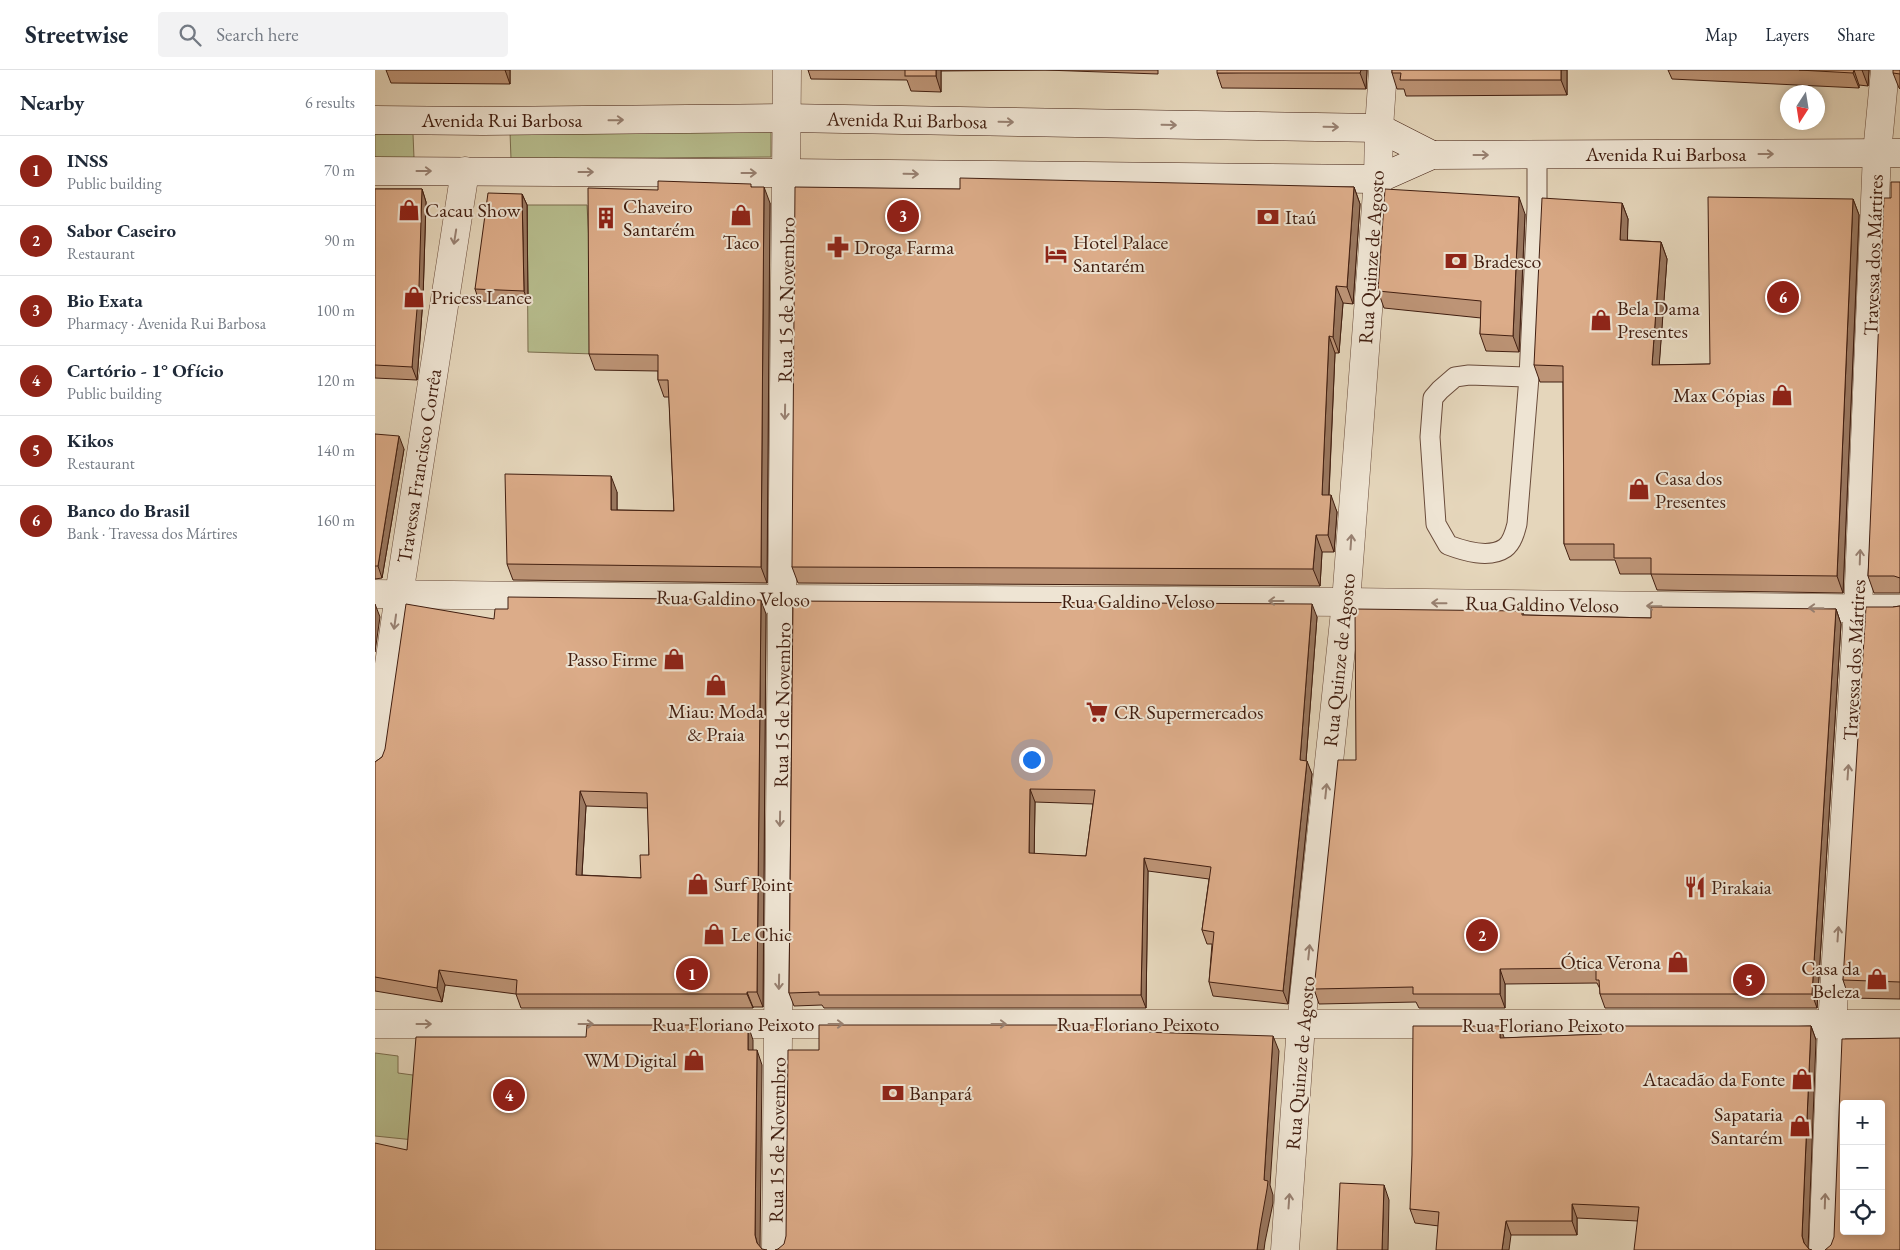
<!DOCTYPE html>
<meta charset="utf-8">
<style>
:root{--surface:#fff;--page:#f2f2f3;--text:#1f2937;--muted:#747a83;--line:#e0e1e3;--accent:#8f2418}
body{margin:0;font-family:"EB Garamond",serif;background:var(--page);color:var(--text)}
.controls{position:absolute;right:15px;bottom:15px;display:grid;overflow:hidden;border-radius:5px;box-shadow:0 2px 8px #0003}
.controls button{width:45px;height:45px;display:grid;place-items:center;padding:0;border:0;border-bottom:1px solid var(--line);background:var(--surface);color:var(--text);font:25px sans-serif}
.compass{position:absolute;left:1405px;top:15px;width:45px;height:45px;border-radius:50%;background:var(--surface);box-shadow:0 2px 8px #0003;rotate:192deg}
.you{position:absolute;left:656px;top:689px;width:18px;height:18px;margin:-12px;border:4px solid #fff;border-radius:50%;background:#1a73e8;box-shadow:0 0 0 8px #1a73e833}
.badge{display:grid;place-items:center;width:32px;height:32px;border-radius:50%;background:var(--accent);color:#fff;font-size:16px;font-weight:700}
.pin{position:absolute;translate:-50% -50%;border:2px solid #fff;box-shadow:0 1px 5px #0006}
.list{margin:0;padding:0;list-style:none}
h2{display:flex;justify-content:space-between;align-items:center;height:65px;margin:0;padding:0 20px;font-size:21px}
h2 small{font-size:16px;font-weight:400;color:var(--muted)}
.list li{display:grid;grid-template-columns:32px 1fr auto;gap:15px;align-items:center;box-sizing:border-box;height:70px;padding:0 20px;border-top:1px solid var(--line)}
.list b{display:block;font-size:19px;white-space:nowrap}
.list p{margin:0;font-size:16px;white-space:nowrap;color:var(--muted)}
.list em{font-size:16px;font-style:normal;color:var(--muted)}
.icon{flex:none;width:28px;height:28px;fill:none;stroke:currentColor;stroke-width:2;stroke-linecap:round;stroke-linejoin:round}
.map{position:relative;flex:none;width:1525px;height:1180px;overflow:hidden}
header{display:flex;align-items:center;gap:30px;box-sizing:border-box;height:70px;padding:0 25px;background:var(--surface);border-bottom:1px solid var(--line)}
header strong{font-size:24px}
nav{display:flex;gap:28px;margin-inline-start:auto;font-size:18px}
.search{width:350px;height:45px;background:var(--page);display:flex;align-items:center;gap:12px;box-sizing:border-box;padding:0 18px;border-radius:5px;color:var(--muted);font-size:19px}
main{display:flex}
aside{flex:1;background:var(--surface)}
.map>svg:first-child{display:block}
</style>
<header>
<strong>Streetwise</strong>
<div class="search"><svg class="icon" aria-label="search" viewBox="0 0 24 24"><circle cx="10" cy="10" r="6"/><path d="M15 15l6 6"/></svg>Search here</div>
<nav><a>Map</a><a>Layers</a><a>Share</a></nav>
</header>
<main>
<aside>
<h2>Nearby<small>6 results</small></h2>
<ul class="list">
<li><span class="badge">1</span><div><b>INSS</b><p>Public building</p></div><em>70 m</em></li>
<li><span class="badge">2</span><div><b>Sabor Caseiro</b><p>Restaurant</p></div><em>90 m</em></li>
<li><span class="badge">3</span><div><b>Bio Exata</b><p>Pharmacy · Avenida Rui Barbosa</p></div><em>100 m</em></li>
<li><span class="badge">4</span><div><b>Cartório - 1° Ofício</b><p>Public building</p></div><em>120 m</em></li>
<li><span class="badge">5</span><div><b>Kikos</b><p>Restaurant</p></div><em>140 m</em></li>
<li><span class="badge">6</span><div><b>Banco do Brasil</b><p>Bank · Travessa dos Mártires</p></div><em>160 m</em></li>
</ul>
</aside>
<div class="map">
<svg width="1525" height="1180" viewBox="0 0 1525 1180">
<rect width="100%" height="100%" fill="#e5d6bb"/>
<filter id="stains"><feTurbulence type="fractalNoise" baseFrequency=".004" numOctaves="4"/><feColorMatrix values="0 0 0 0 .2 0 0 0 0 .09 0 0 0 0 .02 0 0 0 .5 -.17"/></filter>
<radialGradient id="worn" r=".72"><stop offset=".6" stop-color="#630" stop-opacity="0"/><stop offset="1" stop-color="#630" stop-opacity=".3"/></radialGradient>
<!-- green -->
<g fill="#b7bd8e" stroke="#7c6e4f">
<polygon points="396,61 396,87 136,89 135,62"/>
<polygon points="0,64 38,64 39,88 0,88"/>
<polygon points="152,135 212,135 220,284 153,282"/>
<polygon points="0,983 23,986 23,1003 45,1006 39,1070 0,1066"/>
</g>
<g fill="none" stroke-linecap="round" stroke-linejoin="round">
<!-- lane casing -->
<g stroke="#6a4c3b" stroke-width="21">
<path id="lane" d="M1154 307 1094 305 1080 307 1065 320 1058 328 1055 367 1061 454 1073 475C1089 481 1114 489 1130 478 1137 473 1140 462 1142 454L1154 307 1162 138V84"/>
</g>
<!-- street casing -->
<g stroke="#6a4c3b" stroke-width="29">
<g id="street">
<polyline points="0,524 408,529 971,532 1525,539"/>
<polyline points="0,692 24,525 90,101"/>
<polyline points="0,954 1525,954"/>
<polyline points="401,1180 412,0"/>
<polyline points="910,1180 926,955 971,532 1003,109 1004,58 1008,0"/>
<polyline points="1448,1180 1457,955 1483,538 1502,83 1510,0"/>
</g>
</g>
<!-- secondary casing -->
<g stroke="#411e10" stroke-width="29">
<g id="secondary">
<polyline points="0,50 108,51 411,48 1004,58 1057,85"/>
<polyline points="0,101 412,103 1003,109 1057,85 1525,83"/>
</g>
</g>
<!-- lane -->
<use href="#lane" stroke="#eee4d3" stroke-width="19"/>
<!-- street -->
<use href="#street" stroke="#eee4d3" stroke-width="28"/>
<!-- secondary -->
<use href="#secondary" stroke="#eee4d3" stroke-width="28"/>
</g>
<!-- wall -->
<g fill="#bd9476" stroke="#411e10" fill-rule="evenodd">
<polygon points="11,0 135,0 135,14 16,13"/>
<polygon points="433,0 783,0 783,4 670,0 566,1 566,22 536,21 532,10 436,9"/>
<polygon points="992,0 991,19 847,18 842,3"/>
<polygon points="1017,0 1192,0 1192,25 1031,26 1029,19 1022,19 1017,3"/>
<polygon points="1293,0 1494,0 1493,16 1484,15 1484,18 1297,9"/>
<polygon points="1525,0 1525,19 1524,18 1518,3"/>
<polygon points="1525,112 1525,523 1499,523 1493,506 1516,128"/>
<polygon points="377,117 395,133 392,513 138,510 132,494 242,422 242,440 299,441 294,327 289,327 283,310 283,301 220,300 214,284 283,120"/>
<polygon points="979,117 985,134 978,234 968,233 964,283 960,283 954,425 962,442 959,482 947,482 945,516 423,513 417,497 585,119"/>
<polygon points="0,119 47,119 51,132 48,228 42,310 0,308"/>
<polygon points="147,124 152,135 153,233 104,231 100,219"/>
<polygon points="1478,129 1484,145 1468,523 1282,520 1276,504 1245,504 1240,490 1195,490 1189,474 1188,312 1165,312 1159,295 1247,133 1253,149 1252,170 1286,172 1292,189 1284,295 1335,294"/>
<polygon points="1150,144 1144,282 1111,281 1105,264 1106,248 1009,238 1003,221"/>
<polygon points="0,364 29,379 7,508 0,509"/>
<path d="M418 531 942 547 931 691 937 704 913 934 838 926 834 912 837 874H832L827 860 834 809 773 801 771 938H449L447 935 419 936 414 923ZM660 732 718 734 711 786 659 784Z"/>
<polygon points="1525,536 1525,929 1474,928 1468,910 1518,537"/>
<polygon points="1461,539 1466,554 1442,938 1230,938 1225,924 1225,919 1222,913 1130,914 1130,938 1044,938 1041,932 944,934 939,919 981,690 1147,541 1149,545 1276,548"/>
<path d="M391 544 388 937H378V938H146L141 924 70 915 67 932 0 921V692L7 687 119 549ZM211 736 273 738 274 785 266 808 207 805Z"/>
<polygon points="1436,956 1441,970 1263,1151 1202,1148 1202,1165 1136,1165 1040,1153 1035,1139 1129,968"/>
</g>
<!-- shaded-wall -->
<g fill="#9a7860" stroke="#411e10">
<polygon points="130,0 135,0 135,14"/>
<polygon points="561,0 566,0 566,22 561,6"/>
<polygon points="986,0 992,0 991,19 985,3"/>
<polygon points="1186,0 1192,0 1192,25 1186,10"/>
<polygon points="1479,0 1484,15 1484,18 1478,3"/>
<polygon points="1487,0 1494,0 1493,16"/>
<polygon points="389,117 395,133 392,513 386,497"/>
<polygon points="979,117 985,134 978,234 972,217"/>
<polygon points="47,119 51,132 48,228 42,310 37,297"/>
<polygon points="147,124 152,135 153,233 149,221"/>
<polygon points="1144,127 1150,144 1144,282 1138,266"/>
<polygon points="1478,129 1484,145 1468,523 1462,506"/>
<polygon points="1247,133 1253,149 1252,187 1245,170"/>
<polygon points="1286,172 1292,189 1283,312 1277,295"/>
<polygon points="961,216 968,233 964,283 958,267"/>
<polygon points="954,266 960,283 953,442 947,425"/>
<polygon points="24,366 29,379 7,508 3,496"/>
<polygon points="236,406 242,422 242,457 236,440"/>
<polygon points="956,425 962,442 959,482 953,465"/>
<polygon points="941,465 947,482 945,516 938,499"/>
<polygon points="386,530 391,544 388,937 382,922"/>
<polygon points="0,534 5,547 0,582"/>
<polygon points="937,534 942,547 930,704 925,690"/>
<polygon points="1461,539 1466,554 1442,938 1437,924"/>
<polygon points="932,691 937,704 913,934 908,921"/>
<polygon points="655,719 660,732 659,797 654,783"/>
<polygon points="205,721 211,736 206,820 201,805"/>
<polygon points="769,788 773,801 771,938 766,925"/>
<polygon points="1125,899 1130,914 1130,938 1125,924"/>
<polygon points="64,900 70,915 67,932 62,918"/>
<polygon points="372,922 378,937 378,938 372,924"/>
<polygon points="373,955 378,970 378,995 373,980"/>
<polygon points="1125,956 1130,970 1125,968"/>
<polygon points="1436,956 1441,970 1433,1180 1429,1173 1427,1166"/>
<polygon points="898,966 904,981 895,1115 898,1125 898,1133 890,1172 889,1180 882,1180 889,1110"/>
<polygon points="382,980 387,995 385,1180 382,1173 380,1165"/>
<polygon points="1009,1115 1014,1130 1013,1180 1007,1180"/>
<polygon points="1197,1134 1202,1148 1202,1165 1197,1151"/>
<polygon points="1131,1151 1136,1165 1134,1180 1127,1180"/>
</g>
<!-- building -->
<g fill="#dcac89" stroke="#411e10" fill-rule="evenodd">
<rect x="530" y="0" width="31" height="6"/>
<polygon points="842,0 986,0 985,3 842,3"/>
<polygon points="1017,0 1186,0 1186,10 1025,10 1026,3 1017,3"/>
<polygon points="1424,0 1479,0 1478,3"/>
<polygon points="1518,0 1525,0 1525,4 1518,3"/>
<polygon points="585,108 979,117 972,217 961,216 958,267 954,266 947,425 956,425 953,465 941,465 938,499 417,497 420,117 585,119"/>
<polygon points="283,111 376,114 376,117 389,117 386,497 132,494 130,404 236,406 236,440 299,441 293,310 283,310 283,285 214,284 213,118 283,120"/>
<polygon points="1516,112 1525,112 1525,508 1519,506 1493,506 1509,128 1516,128"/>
<polygon points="0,119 47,119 44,216 37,297 0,295"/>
<polygon points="1010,119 1144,127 1138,266 1105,264 1106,231 1003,221"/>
<polygon points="113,123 147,124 149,221 100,219"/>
<polygon points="1333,127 1478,129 1462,506 1276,504 1276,488 1239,488 1239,474 1189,474 1188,296 1159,295 1167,128 1247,133 1245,170 1286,172 1277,295 1335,294"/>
<polygon points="0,364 24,366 3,496 0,496"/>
<path d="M133 527 386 530 382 922H372V924H141L142 910 64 900 62 918 0 907V692L7 687 10 679 31 534 119 549 120 539H133ZM205 721 272 723 274 785H265L266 808 201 805Z"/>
<path d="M418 531 937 534 925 690 932 691 908 921 834 912 839 862 827 860 836 797 769 788 766 925H444V922L414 923ZM655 719 720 720 711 786 654 783Z"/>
<polygon points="1525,536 1525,912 1468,910 1491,537 1518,537"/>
<polygon points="1276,537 1461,539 1437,924 1225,924 1224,910 1221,910 1221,898 1125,899 1125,924 1038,924 1038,917 939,919 963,690 981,690 980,539 1147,541 1147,545 1276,548"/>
<polygon points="212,955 373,955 373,980 382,980 380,1165 382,1173 387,1179 392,1180 0,1180 0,1073 32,1080 41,967 211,967"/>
<polygon points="444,955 765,955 765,962 898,966 889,1110 893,1111 892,1119 885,1158 882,1180 400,1180 403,1179 409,1174 411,1166 413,980 444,980"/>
<polygon points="1038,956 1125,956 1125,968 1227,964 1226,956 1436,956 1427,1166 1429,1173 1434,1179 1437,1180 1259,1180 1264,1137 1197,1134 1197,1151 1131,1151 1127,1180 1061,1180 1064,1142 1035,1139 1037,1085"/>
<path d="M1525 968V1180H1450L1456 1175 1459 1167 1467 969ZM1469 1034H1506V1161H1469Z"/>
<polygon points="965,1113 1009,1115 1007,1180 962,1180"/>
</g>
<!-- one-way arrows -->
<defs><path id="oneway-shaft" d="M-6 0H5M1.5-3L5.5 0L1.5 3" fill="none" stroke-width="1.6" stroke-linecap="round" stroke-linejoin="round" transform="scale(1.25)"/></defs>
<g stroke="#988172">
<use href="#oneway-shaft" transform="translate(241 50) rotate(-1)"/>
<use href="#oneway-shaft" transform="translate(631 52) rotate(1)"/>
<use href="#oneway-shaft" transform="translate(794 55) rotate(1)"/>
<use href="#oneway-shaft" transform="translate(956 57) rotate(1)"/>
<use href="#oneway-shaft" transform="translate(1391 84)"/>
<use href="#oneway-shaft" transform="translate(1106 85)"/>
<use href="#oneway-shaft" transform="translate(49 101)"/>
<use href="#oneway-shaft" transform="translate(211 102)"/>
<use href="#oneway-shaft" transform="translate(374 103)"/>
<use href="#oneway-shaft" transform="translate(536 104) rotate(1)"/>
<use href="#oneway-shaft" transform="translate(80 167) rotate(99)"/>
<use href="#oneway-shaft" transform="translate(410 342) rotate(91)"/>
<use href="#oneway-shaft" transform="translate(976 472) rotate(-86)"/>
<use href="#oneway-shaft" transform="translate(1485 487) rotate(-88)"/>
<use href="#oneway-shaft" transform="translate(901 531) rotate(-180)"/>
<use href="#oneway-shaft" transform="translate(1064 533) rotate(-179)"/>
<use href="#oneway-shaft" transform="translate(1279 536) rotate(-179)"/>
<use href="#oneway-shaft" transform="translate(1441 538) rotate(-179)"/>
<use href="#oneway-shaft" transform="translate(20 552) rotate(98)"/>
<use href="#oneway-shaft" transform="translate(1473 702) rotate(-86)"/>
<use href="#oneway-shaft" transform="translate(951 721) rotate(-84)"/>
<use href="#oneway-shaft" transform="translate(405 749) rotate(91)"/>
<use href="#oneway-shaft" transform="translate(1463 864) rotate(-86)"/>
<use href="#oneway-shaft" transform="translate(934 882) rotate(-84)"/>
<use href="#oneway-shaft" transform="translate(404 912) rotate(91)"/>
<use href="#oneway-shaft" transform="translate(49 954)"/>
<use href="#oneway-shaft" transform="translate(211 954)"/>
<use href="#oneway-shaft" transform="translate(461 954)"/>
<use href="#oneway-shaft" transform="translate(624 954)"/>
<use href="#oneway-shaft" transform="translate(914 1131) rotate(-86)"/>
<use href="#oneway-shaft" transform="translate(1450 1131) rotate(-88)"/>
</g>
<!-- icons -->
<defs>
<g id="shop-bare" transform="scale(1.725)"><path d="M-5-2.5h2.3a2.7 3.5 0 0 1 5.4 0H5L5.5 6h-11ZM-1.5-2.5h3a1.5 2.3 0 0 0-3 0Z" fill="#8f2418" stroke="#eee4d3" stroke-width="2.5" paint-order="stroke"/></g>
<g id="bank-bare" transform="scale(1.725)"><path d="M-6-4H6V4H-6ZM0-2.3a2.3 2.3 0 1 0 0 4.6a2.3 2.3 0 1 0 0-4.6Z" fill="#8f2418" stroke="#eee4d3" stroke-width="2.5" paint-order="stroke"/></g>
<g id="building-bare" transform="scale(1.725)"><path d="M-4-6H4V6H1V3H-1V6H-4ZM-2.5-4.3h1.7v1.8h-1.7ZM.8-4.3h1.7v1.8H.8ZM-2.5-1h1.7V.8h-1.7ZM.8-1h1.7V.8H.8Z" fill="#8f2418" stroke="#eee4d3" stroke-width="2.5" paint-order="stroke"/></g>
<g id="pharmacy-bare" transform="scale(1.725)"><path d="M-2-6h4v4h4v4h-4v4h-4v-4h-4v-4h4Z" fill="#8f2418" stroke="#eee4d3" stroke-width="2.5" paint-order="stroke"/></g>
<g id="hotel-bare" transform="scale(1.725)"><path d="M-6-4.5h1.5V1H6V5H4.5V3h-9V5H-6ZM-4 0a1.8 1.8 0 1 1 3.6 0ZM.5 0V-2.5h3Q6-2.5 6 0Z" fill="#8f2418" stroke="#eee4d3" stroke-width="2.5" paint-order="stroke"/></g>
<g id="supermarket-bare" transform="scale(1.725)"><path d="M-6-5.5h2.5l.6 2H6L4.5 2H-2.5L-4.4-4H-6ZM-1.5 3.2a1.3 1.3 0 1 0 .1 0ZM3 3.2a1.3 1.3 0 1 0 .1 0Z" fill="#8f2418" stroke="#eee4d3" stroke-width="2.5" paint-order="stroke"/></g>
<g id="restaurant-bare" transform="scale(1.725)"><path d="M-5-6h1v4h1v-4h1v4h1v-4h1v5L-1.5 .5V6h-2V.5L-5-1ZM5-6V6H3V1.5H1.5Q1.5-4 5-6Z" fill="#8f2418" stroke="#eee4d3" stroke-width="2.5" paint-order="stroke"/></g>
</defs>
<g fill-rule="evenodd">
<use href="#shop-bare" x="34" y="140"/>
<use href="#shop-bare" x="366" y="145"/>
<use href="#bank-bare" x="893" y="147"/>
<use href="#building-bare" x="231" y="148"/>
<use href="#pharmacy-bare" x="463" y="177"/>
<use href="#hotel-bare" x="681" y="184"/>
<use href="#bank-bare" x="1081" y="191"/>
<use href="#shop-bare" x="39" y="227"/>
<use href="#shop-bare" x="1226" y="250"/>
<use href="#shop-bare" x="1407" y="325"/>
<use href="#shop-bare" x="1264" y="419"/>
<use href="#shop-bare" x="299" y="589"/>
<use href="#shop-bare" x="341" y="615"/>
<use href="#supermarket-bare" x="722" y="642"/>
<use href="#shop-bare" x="323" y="814"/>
<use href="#restaurant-bare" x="1320" y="817"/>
<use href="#shop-bare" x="339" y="864"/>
<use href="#shop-bare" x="1303" y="892"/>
<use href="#shop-bare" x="1502" y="909"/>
<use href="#shop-bare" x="319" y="990"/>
<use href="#shop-bare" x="1427" y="1009"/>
<use href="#bank-bare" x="518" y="1023"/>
<use href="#shop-bare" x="1425" y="1056"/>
</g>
<g text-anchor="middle" stroke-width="4" stroke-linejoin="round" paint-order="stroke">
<!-- street labels -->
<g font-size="20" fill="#411e10" stroke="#eee4d3">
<text x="127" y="57">Avenida Rui Barbosa</text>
<text transform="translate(532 50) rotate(1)" y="7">Avenida Rui Barbosa</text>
<text x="1291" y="91">Avenida Rui Barbosa</text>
<text transform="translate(1498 185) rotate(-88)" y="7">Travessa dos Mártires</text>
<text transform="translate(996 187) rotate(-86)" y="7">Rua Quinze de Agosto</text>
<text transform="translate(411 230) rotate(-89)" y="7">Rua 15 de Novembro</text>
<text transform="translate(44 396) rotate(-81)" y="7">Travessa Francisco Corrêa</text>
<text transform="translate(358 528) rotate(1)" y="7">Rua Galdino Veloso</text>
<text x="763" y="538">Rua Galdino Veloso</text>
<text transform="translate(1167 534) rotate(1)" y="7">Rua Galdino Veloso</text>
<text transform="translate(964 590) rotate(-84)" y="7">Rua Quinze de Agosto</text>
<text transform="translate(1479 590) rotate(-87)" y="7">Travessa dos Mártires</text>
<text transform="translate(407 635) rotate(-89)" y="7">Rua 15 de Novembro</text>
<text x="358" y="961">Rua Floriano Peixoto</text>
<text x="763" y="961">Rua Floriano Peixoto</text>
<text x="1168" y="962">Rua Floriano Peixoto</text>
<text transform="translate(925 993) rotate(-85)" y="7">Rua Quinze de Agosto</text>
<text transform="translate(402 1070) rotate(-89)" y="7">Rua 15 de Novembro</text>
</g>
<!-- poi labels -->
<g font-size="20" fill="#411e10" stroke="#eee4d3" text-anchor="start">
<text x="248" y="143">Chaveiro<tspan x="248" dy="23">Santarém</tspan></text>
<text x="50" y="147">Cacau Show</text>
<text x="910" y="154">Itaú</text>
<text x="366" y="179" text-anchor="middle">Taco</text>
<text x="698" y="179">Hotel Palace<tspan x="698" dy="23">Santarém</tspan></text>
<text x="479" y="184">Droga Farma</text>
<text x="1098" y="198">Bradesco</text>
<text x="56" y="234">Pricess Lance</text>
<text x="1242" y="245">Bela Dama<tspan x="1242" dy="23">Presentes</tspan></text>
<text x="1390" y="332" text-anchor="end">Max Cópias</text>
<text x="1280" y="415">Casa dos<tspan x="1280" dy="23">Presentes</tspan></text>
<text x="282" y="596" text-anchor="end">Passo Firme</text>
<text x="341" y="648" text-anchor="middle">Miau: Moda<tspan x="341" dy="23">&amp; Praia</tspan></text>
<text x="739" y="649">CR Supermercados</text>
<text x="339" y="821">Surf Point</text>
<text x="1336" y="824">Pirakaia</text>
<text x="356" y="871">Le Chic</text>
<text x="1286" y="899" text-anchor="end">Ótica Verona</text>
<text x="1485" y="905" text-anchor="end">Casa da<tspan x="1485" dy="23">Beleza</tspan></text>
<text x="302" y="997" text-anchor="end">WM Digital</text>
<text x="1410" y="1016" text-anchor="end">Atacadão da Fonte</text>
<text x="534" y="1030">Banpará</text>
<text x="1408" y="1051" text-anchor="end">Sapataria<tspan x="1408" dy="23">Santarém</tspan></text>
</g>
</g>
<rect width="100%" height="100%" filter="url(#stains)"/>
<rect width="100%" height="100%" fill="url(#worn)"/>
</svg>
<div class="controls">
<button>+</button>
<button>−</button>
<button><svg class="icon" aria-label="locate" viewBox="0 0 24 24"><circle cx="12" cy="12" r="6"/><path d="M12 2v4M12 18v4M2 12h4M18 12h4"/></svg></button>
</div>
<svg class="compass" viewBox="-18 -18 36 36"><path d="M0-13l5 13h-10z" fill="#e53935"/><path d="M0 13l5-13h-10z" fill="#747a83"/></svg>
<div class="you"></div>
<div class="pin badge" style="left:317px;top:904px">1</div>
<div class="pin badge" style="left:1107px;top:865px">2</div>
<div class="pin badge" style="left:528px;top:146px">3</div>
<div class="pin badge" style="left:134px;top:1025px">4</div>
<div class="pin badge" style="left:1374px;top:910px">5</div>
<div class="pin badge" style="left:1408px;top:227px">6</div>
</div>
</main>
